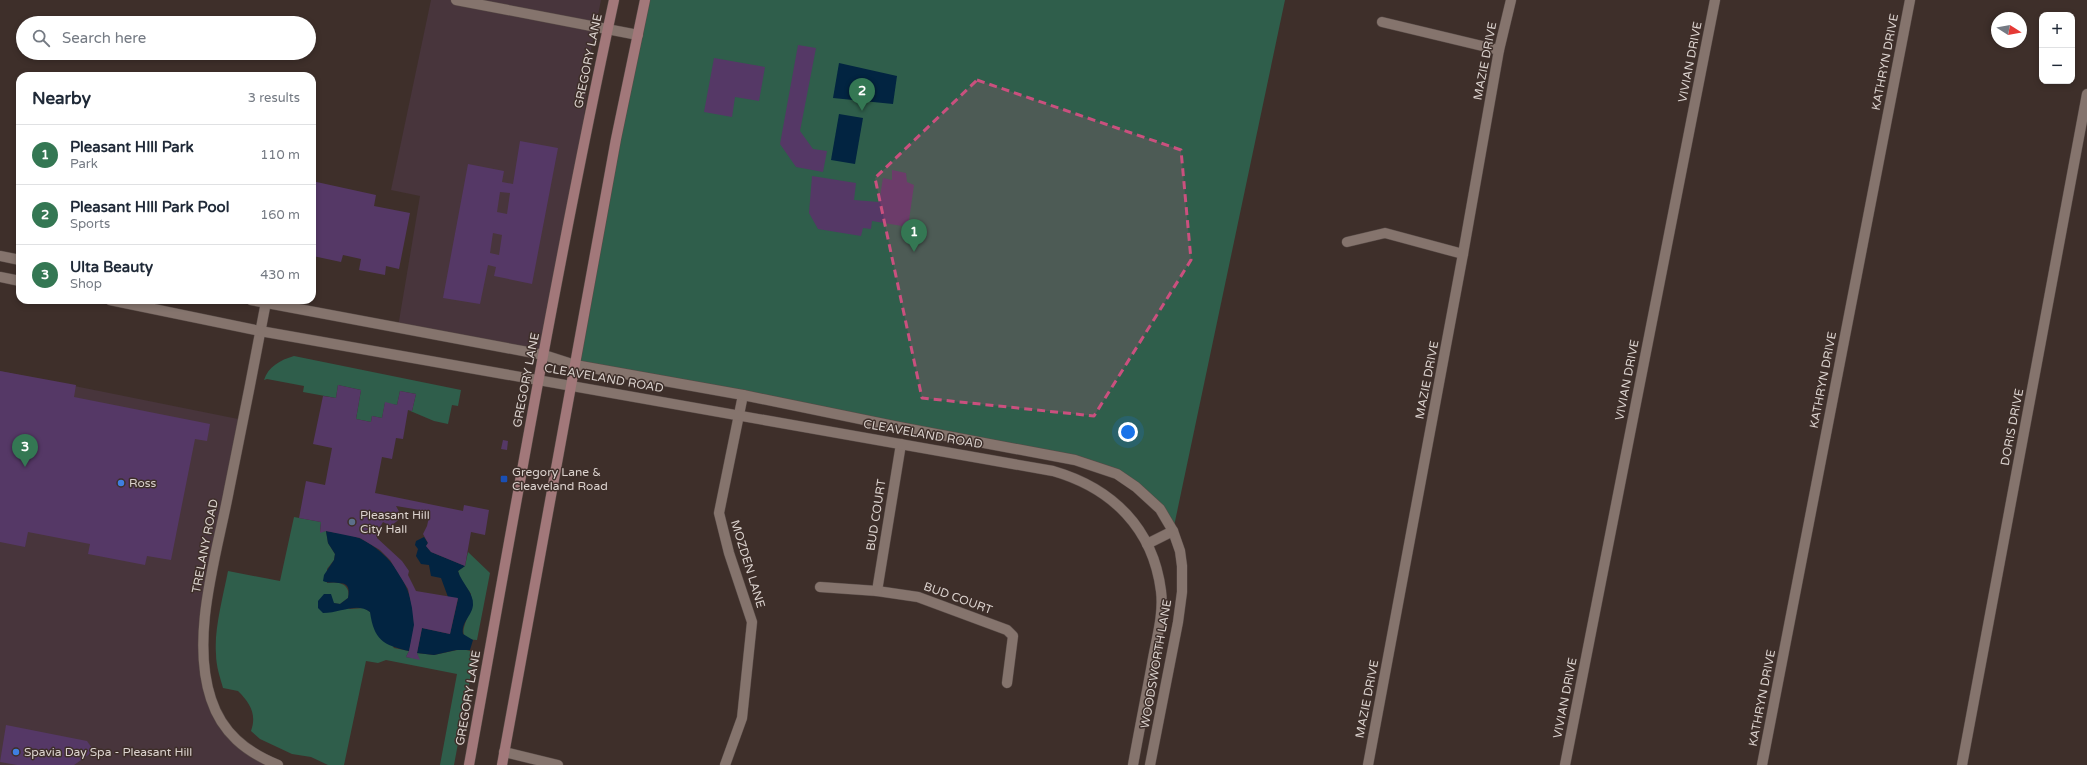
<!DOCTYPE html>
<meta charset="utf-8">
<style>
:root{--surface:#fff;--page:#f6f6f7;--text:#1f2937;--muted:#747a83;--line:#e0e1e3;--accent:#347753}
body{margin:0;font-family:"Varela Round",sans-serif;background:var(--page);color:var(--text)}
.controls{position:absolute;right:12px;top:12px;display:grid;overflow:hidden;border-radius:8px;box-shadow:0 2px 6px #0003}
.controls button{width:36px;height:36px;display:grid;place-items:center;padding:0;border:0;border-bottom:1px solid var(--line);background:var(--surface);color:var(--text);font:20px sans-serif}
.compass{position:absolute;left:1991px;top:12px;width:36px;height:36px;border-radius:50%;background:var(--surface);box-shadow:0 2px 6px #0003;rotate:101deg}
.you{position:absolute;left:1128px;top:432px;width:14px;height:14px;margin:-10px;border:3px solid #fff;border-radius:50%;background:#1a73e8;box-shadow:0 0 0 6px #1a73e833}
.badge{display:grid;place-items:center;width:26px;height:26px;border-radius:50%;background:var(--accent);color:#fff;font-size:13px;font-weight:700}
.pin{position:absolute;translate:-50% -33px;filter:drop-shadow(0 1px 2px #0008)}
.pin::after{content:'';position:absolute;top:21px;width:14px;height:12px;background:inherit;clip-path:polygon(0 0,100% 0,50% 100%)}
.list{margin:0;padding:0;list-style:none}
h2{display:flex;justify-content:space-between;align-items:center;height:52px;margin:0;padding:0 16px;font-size:17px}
h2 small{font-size:13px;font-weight:400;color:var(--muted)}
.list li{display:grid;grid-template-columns:26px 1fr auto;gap:12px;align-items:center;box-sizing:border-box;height:60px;padding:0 16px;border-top:1px solid var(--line)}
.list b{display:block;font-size:15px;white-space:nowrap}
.list p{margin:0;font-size:13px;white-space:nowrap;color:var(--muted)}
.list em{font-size:13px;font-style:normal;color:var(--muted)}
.icon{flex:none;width:22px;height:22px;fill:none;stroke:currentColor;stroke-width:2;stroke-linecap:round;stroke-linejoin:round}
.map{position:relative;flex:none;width:2087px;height:765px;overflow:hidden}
.search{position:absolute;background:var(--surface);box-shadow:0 2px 6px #0003;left:16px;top:16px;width:300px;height:44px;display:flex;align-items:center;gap:10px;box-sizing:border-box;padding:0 14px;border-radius:22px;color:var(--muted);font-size:15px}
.panel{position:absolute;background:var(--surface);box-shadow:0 2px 6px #0003;left:16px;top:72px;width:300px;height:232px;border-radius:12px}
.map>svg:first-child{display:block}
</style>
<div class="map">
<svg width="2087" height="765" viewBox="0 0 2087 765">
<rect width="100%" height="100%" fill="#3e2f2a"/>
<!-- commercial -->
<g fill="#48353c">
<polygon points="431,0 601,0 590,55 580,161 544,355 398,327 420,196 391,190"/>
<polygon points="0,371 243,420 206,614 211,700 238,742 278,765 0,765"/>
</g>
<!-- green -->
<g fill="#2f5e4b">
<polygon points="645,0 1285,0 1173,531 1136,487 1075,460 575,365"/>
<path d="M294 356 461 390 458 406 452 405 448 424 434 421 408 410 412 411 416 394 400 391 397 405 385 403 382 418 372 416 371 422 356 419 361 390 338 385 336 398 303 392 304 386 267 379 264 380C268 367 280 360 294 356Z"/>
<path d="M294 517 321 522 320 532 326 531 328 543 335 554 334 560 327 569V583C339 581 351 584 348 598L340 604 318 601 350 609 364 608 370 612 394 648 409 651 406 657 419 659 417 653 434 655 462 649 475 652 454 765H440L457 674 386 660 378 663 366 661 344 765H328L311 757 292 754 260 739 251 731C257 714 250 703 238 691L223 688C220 677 216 666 216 654 214 629 223 597 228 571L280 581Z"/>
<path d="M468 552 490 573 477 640C455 639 466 625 468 614 469 607 470 601 471 594L460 578 458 571 465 566Z"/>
</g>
<!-- water -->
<g fill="#022441">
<polygon points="839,63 897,76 893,104 833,98"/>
<polygon points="839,114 863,118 855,164 831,160"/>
<path d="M326 531C337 533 349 534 359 538 392 553 414 588 414 624 414 633 411 643 409 651 383 645 374 640 370 612 357 602 341 613 323 613L318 608V601L324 594H331L334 603 340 604 348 598C353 576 333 586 323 581L324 575 334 560 335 554 328 543Z"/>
<path d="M424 537 428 543 426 546 431 552 465 566 458 571C461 582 474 593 473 605 472 616 461 622 463 634L473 640 470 650H456L434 655 417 653 422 628 450 634 458 599 448 597 441 578 431 576 429 565 421 564 416 556 418 549 415 545 416 541Z"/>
</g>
<!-- building -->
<g fill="#553866" fill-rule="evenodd">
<polygon points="798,45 816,48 800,131 813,149 827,151 823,172 796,167 780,144"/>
<polygon points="714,58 765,67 759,101 735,97 732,117 704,112"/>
<path d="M520 141 558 148 532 284 494 276 496 267 488 265 480 304 443 298 468 164 504 171 502 182 513 184ZM500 192 510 193 507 214 497 212ZM493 233 502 235 499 255 490 253Z"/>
<polygon points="892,170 906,173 907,182 914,185 908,227 872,221 871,229 863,228 861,236 818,229 809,213 812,176 856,183 854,200 879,202 883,178 892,180"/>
<polygon points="312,181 376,195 374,206 410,213 399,269 386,266 385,275 359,270 361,259 343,255 341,262 313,256"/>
<polygon points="0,371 76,385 74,397 210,424 207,441 195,439 171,560 147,556 145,565 88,554 90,544 28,532 25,547 0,542"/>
<polygon points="338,385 361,390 356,419 371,422 372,416 382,418 385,402 397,405 400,391 416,394 412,411 408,410 403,439 396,438 392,459 382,457 375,493 463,511 464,505 489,510 485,535 471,532 465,566 431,552 426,546 428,543 423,534 427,526 429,517 426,511 396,506 402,517 391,526 383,522 377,532 377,538 402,561 409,571 408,575 416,591 458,598 450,634 422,628 417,653 420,660 406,657 409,651 414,625 412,608 408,589 390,560 380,550 360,538 326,531 320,533 321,522 299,518 306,481 325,485 332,448 313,444 323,396 336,398"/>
<polygon points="503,440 508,441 507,450 501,449"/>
<polygon points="6,725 87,741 94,751 74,765 17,765 0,762"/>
</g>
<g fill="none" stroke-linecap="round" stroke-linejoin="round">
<!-- minor casing -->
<g stroke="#584b47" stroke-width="11">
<g id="minor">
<polyline points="456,0 638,35"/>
<polyline points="1382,22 1499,50"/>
<polyline points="1347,242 1385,233 1463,254"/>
<path d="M266 302C254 365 242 427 229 490 217 554 190 636 211 699 222 733 246 752 278 765"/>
<polyline points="820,587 877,591 918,597 1007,630 1013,636 1007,683"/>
<polyline points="877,591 901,444"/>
<polyline points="504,752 558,765"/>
<polyline points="725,765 742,718 752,622 729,553 719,513 743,395"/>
<polyline points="1368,765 1463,254 1499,50 1511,0"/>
<polyline points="1565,765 1715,0"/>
<polyline points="1762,765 1910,0"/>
<polyline points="1962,765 2087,94"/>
</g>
</g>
<!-- tertiary casing -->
<g stroke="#584b47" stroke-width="11">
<g id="tertiary">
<polyline points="0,256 20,260"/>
<polyline points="0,277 20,281"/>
<path d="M110 300 260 331 1053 471C1112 488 1153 528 1161 591 1164 615 1156 640 1152 664 1146 697 1139 731 1133 765"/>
<polyline points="251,300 544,355 575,365 743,395 899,427 1075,460 1117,474 1136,487 1160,509 1173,531 1180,551 1182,566 1182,592 1178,622 1150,765"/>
<polyline points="1147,544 1173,531"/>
</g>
</g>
<!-- secondary casing -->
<g stroke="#584b47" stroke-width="11">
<g id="secondary">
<path d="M469 765C515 510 559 254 614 0"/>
<polyline points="502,765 616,139 645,0"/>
</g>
</g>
<!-- minor -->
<use href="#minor" stroke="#85746d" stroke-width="10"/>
<!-- tertiary -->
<use href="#tertiary" stroke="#85746d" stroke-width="10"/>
<!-- secondary -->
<use href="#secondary" stroke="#a2787a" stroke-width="10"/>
</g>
<!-- marked area -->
<path fill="#ca507e" fill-opacity="0.2" stroke="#ca507e" stroke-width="3" stroke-dasharray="8 5" stroke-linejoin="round" d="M977 80 1181 150 1191 260 1094 416 922 398 875 178Z"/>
<!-- markers -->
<rect fill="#1a4fb4" stroke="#3e2f2a" stroke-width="1.5" x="500" y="475" width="8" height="8" rx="2"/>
<g fill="#3f7fe0" stroke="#3e2f2a" stroke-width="1.5">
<circle cx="121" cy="483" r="4"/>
<circle cx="16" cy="752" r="4"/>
</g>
<circle fill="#5c6f8a" stroke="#3e2f2a" stroke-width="1.5" cx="352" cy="522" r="4"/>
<g text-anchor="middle" stroke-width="3" stroke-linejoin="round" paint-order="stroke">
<!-- street labels -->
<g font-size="12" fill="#dbd2ce" stroke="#3e2f2a">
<text transform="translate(588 61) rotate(-78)" y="4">GREGORY LANE</text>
<text transform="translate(1485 61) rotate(-79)" y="4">MAZIE DRIVE</text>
<text transform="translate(1690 62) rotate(-79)" y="4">VIVIAN DRIVE</text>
<text transform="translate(1885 62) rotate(-79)" y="4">KATHRYN DRIVE</text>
<text transform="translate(604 378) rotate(10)" y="4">CLEAVELAND ROAD</text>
<text transform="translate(526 380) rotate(-79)" y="4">GREGORY LANE</text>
<text transform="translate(1427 380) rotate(-79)" y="4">MAZIE DRIVE</text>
<text transform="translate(1627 380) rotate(-79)" y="4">VIVIAN DRIVE</text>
<text transform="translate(1823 380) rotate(-79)" y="4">KATHRYN DRIVE</text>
<text transform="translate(2012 427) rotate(-79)" y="4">DORIS DRIVE</text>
<text transform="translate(923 434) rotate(10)" y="4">CLEAVELAND ROAD</text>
<text transform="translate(876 515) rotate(-81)" y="4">BUD COURT</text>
<text transform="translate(205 546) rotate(-79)" y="4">TRELANY ROAD</text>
<text transform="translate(748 564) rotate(73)" y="4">MOZDEN LANE</text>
<text transform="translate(958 598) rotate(20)" y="4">BUD COURT</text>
<text transform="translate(1156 664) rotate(-80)" y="4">WOODSWORTH LANE</text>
<text transform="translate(468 698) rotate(-80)" y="4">GREGORY LANE</text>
<text transform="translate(1565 698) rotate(-79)" y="4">VIVIAN DRIVE</text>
<text transform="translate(1762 698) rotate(-79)" y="4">KATHRYN DRIVE</text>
<text transform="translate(1367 699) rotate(-79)" y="4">MAZIE DRIVE</text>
</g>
<!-- poi labels -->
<g font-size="12" fill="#dbd2ce" stroke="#3e2f2a" text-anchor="start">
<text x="512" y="476">Gregory Lane &amp;<tspan x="512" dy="14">Cleaveland Road</tspan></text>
<text x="129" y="487">Ross</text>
<text x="360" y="519">Pleasant Hill<tspan x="360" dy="14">City Hall</tspan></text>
<text x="24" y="756">Spavia Day Spa - Pleasant Hill</text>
</g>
</g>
</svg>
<div class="controls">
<button>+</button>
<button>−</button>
</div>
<svg class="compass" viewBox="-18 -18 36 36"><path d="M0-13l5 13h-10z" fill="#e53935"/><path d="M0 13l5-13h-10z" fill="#747a83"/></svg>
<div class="you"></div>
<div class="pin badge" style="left:914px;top:252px">1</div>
<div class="pin badge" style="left:862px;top:111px">2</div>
<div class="pin badge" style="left:25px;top:467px">3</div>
<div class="search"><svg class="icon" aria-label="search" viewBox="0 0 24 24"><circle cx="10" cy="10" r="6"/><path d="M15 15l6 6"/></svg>Search here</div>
<section class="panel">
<h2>Nearby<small>3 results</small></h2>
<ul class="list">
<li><span class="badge">1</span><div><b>Pleasant HIll Park</b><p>Park</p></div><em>110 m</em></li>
<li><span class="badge">2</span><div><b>Pleasant HIll Park Pool</b><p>Sports</p></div><em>160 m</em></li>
<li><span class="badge">3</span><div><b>Ulta Beauty</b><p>Shop</p></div><em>430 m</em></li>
</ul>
</section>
</div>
